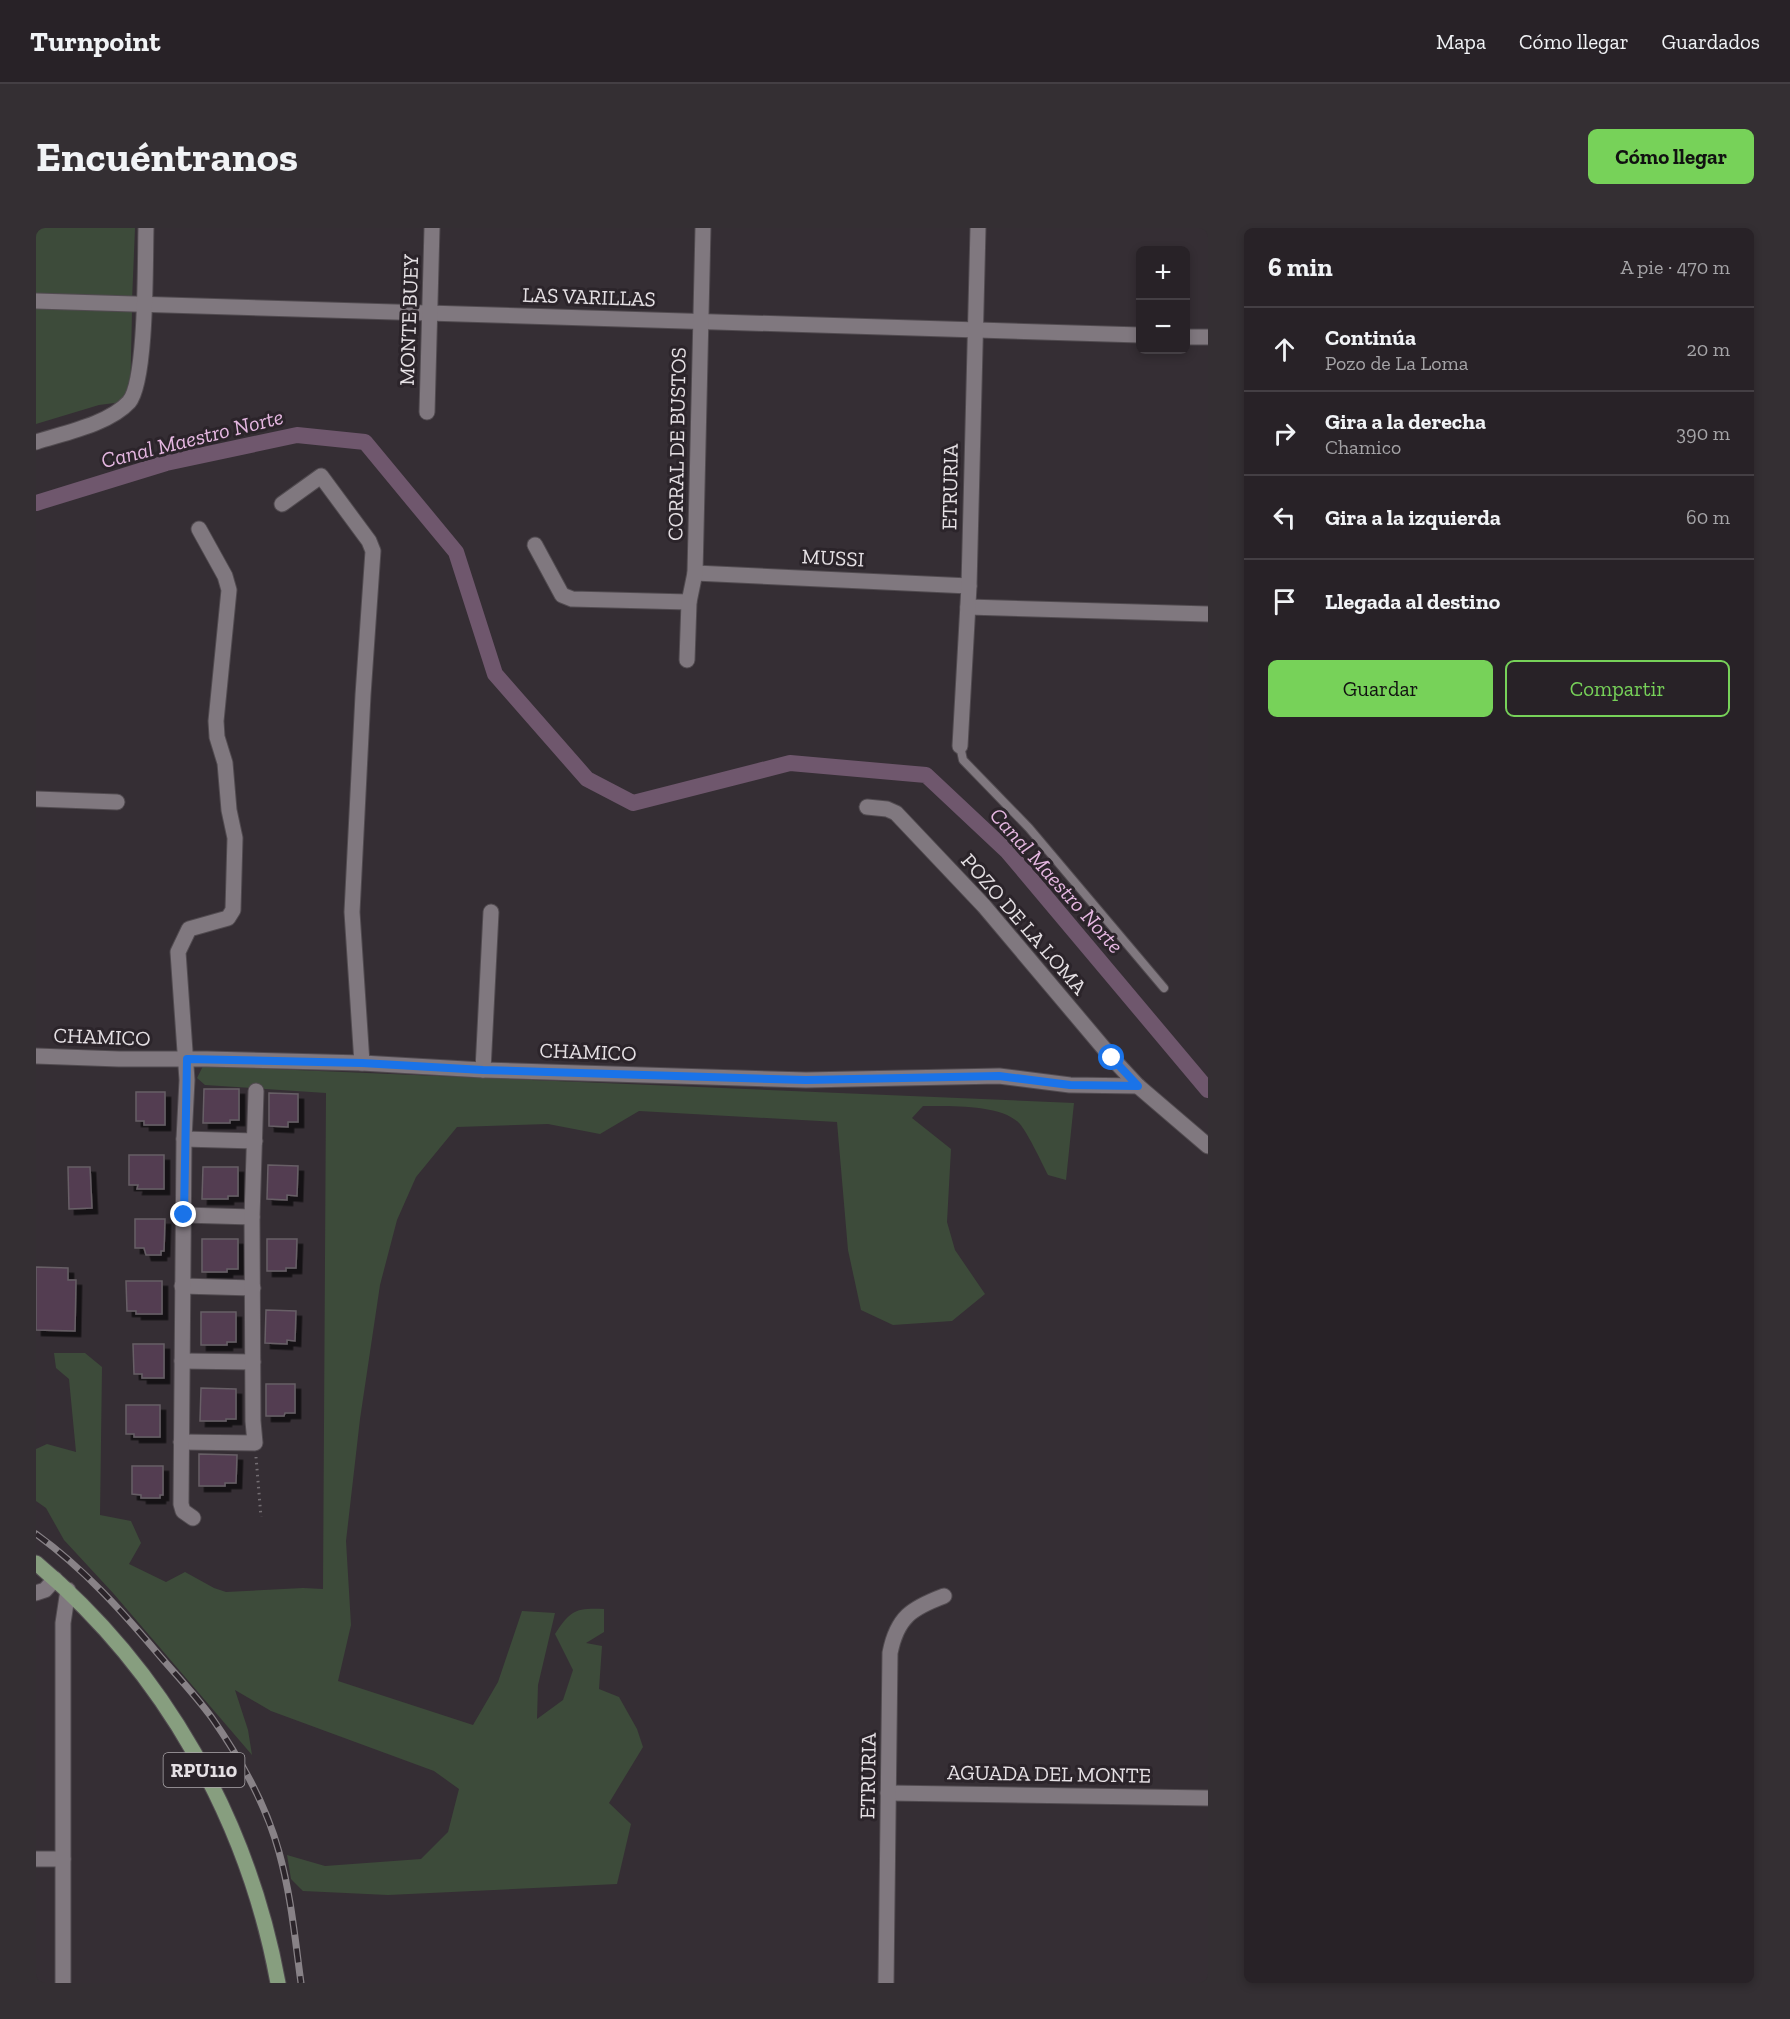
<!DOCTYPE html>
<html lang="es">
<meta charset="utf-8">
<style>
:root{--surface:#282227;--page:#342f33;--text:#f1f3f6;--muted:#a5a4a7;--line:#443f44;--accent:#77d259}
body{margin:0;font-family:"Zilla Slab",serif;background:var(--page);color:var(--text)}
.controls{position:absolute;right:18px;top:18px;display:grid;overflow:hidden;border-radius:9px;box-shadow:0 3px 9px #0003}
.controls button{width:54px;height:54px;display:grid;place-items:center;padding:0;border:0;border-bottom:2px solid var(--line);background:var(--surface);color:var(--text);font:30px sans-serif}
.stop{position:absolute;width:18px;height:18px;margin:-14px;border:4px solid #1a73e8;border-radius:50%;background:#fff}
.stop.end{background:#1a73e8;border-color:#fff;box-shadow:0 2px 6px #0008}
.list{margin:0;padding:0;list-style:none}
h2{display:flex;justify-content:space-between;align-items:center;height:78px;margin:0;padding:0 24px;font-size:26px}
h2 small{font-size:20px;font-weight:400;color:var(--muted)}
.list li{display:grid;grid-template-columns:39px 1fr auto;gap:18px;align-items:center;box-sizing:border-box;height:84px;padding:0 24px;border-top:2px solid var(--line)}
.list b{display:block;font-size:22px;white-space:nowrap}
.list p{margin:0;font-size:20px;white-space:nowrap;color:var(--muted)}
.list em{font-size:20px;font-style:normal;color:var(--muted)}
.actions{display:flex;gap:12px;padding:18px 24px}
.actions a{flex:1;padding:14px 0;border:2px solid var(--accent);border-radius:9px;text-align:center;font-size:21px;color:var(--accent)}
.actions .main{background:var(--accent);color:#111}
.icon{flex:none;width:33px;height:33px;fill:none;stroke:currentColor;stroke-width:2;stroke-linecap:round;stroke-linejoin:round}
.map{position:relative;flex:none;width:1172px;height:1755px;overflow:hidden;border-radius:9px}
header{display:flex;align-items:center;gap:36px;box-sizing:border-box;height:84px;padding:0 30px;background:var(--surface);border-bottom:2px solid var(--line)}
header strong{font-size:28px}
nav{display:flex;gap:33px;margin-inline-start:auto;font-size:21px}
.intro{display:flex;align-items:center;justify-content:space-between;box-sizing:border-box;height:144px;padding:0 36px}
h1{margin:0;font-size:42px}
.button{padding:15px 27px;border-radius:9px;background:var(--accent);color:#111;font-size:21px;font-weight:700}
main{display:flex;gap:36px;padding:0 36px}
aside{flex:1;background:var(--surface);border-radius:9px;box-shadow:0 3px 9px #0003}
.map>svg:first-child{display:block}
</style>
<header>
<strong>Turnpoint</strong>
<nav><a>Mapa</a><a>Cómo llegar</a><a>Guardados</a></nav>
</header>
<div class="intro"><h1>Encuéntranos</h1><a class="button">Cómo llegar</a></div>
<main>
<div class="map">
<svg width="1172" height="1755" viewBox="0 0 1172 1755">
<defs>
<filter id="shadow"><feDropShadow dx="5.5" dy="5.5" stdDeviation="0" flood-color="#0009"/></filter>
</defs>
<rect width="100%" height="100%" fill="#352e34"/>
<!-- green -->
<g fill="#3d4b3a">
<polygon points="0,0 99,0 96,73 0,69"/>
<polygon points="0,80 96,84 94,173 63,177 0,196"/>
<path d="M167 838 1038 875 1030 952 1012 947C1006 935 990 901 982 894 963 876 911 878 887 878L876 890 915 921 911 994 919 1022 949 1066 916 1093 857 1097 825 1082 812 1022 801 894 603 883 564 906 512 896 421 899 380 949 361 992 344 1057 324 1191 310 1313 315 1397 302 1453 437 1497 462 1454 486 1383 519 1385 502 1457 501 1491 527 1472 537 1442 519 1406C535 1382 539 1380 568 1381V1404L550 1415 566 1418 563 1461 583 1469 601 1501 607 1519 573 1575 595 1596 581 1656 352 1667 267 1663 255 1651 251 1627 289 1638 385 1631 412 1604 423 1561 398 1543 235 1483 199 1462 212 1502 216 1527 77 1365 28 1312 10 1280 0 1273V1221L11 1216 40 1224 33 1151 20 1140 18 1125H49L66 1139 64 1287 95 1293 105 1315 93 1336 130 1354 149 1344 178 1360 190 1364 267 1360 287 1361 290 865 169 857 161 850Z"/>
</g>
<g fill="none" stroke-linecap="round" stroke-linejoin="round">
<!-- canal -->
<polyline stroke="#6f576d" stroke-width="16" points="0,275 130,235 261,207 329,214 420,324 459,446 551,551 597,575 754,535 890,547 972,624 1172,862"/>
</g>
<!-- building -->
<g fill="#523c51" stroke="#675f66" stroke-width="1.5" filter="url(#shadow)">
<polygon points="168,861 203,861 203,892 194,892 194,895 167,895"/>
<polygon points="100,864 129,864 129,897 108,897 108,893 100,893"/>
<polygon points="233,865 262,866 262,894 252,894 252,899 233,898"/>
<polygon points="93,927 128,927 128,961 101,961 102,957 93,957"/>
<polygon points="232,937 262,938 261,968 251,967 251,972 231,971"/>
<polygon points="32,939 54,939 56,980 33,981"/>
<polygon points="167,939 202,939 202,968 192,968 192,971 166,971"/>
<polygon points="99,991 129,991 128,1023 125,1023 125,1027 110,1027 108,1020 99,1020"/>
<polygon points="166,1011 202,1011 202,1041 191,1041 191,1044 166,1044"/>
<polygon points="231,1011 261,1011 260,1040 250,1040 250,1043 231,1043"/>
<polygon points="0,1039 32,1040 32,1052 40,1052 39,1103 0,1102"/>
<polygon points="90,1053 126,1053 126,1086 100,1086 100,1083 91,1083"/>
<polygon points="230,1082 260,1083 259,1113 251,1112 251,1116 229,1115"/>
<polygon points="165,1084 200,1084 200,1114 191,1114 191,1117 165,1117"/>
<polygon points="97,1116 128,1116 128,1150 106,1150 106,1146 98,1146"/>
<polygon points="230,1156 259,1156 259,1185 249,1185 248,1188 230,1188"/>
<polygon points="165,1160 200,1161 200,1191 190,1191 190,1193 164,1193"/>
<polygon points="90,1177 124,1177 124,1209 98,1209 98,1206 90,1206"/>
<polygon points="163,1226 201,1227 200,1255 189,1255 189,1258 163,1258"/>
<polygon points="96,1238 127,1238 127,1267 124,1267 124,1270 105,1270 105,1267 96,1266"/>
</g>
<g fill="none" stroke-linecap="round" stroke-linejoin="round">
<!-- service casing -->
<g stroke="#514b50" stroke-width="10">
<polyline id="service" points="924,518 927,532 993,600 1128,760"/>
</g>
<!-- minor casing -->
<g stroke="#514b50" stroke-width="17">
<g id="minor">
<polyline points="0,73 1104,107"/>
<polyline points="1150,109 1172,109"/>
<polyline points="391,184 396,0"/>
<path d="M0 214C28 205 73 196 93 174 111 153 109 32 110 0"/>
<polyline points="246,276 285,248 333,313 337,323 327,467 316,684 326,835"/>
<polyline points="499,317 526,367 536,371 653,374"/>
<polyline points="659,345 933,358"/>
<polyline points="932,379 1172,386"/>
<polyline points="651,432 653,374 659,345 667,0"/>
<polyline points="924,518 933,358 942,0"/>
<polyline points="0,571 81,574"/>
<polyline points="831,579 851,581 860,585 948,678 1076,830 1102,858 1172,918"/>
<polyline points="0,828 83,831 171,831 326,835 447,842 770,852 963,848 1034,857 1102,858"/>
<polyline points="447,842 455,684"/>
<polyline points="148,911 219,913"/>
<polyline points="148,987 216,989"/>
<polyline points="146,1058 217,1060"/>
<polyline points="146,1133 217,1134"/>
<polyline points="145,1214 219,1215 217,1193 216,989 220,863"/>
<polyline points="157,1290 147,1283 145,1276 148,911 151,852 142,724 153,701 192,690 197,682 199,610 193,582 189,535 181,509 180,493 193,362 189,348 163,301"/>
<polyline points="0,1365 9,1362 19,1351"/>
<polyline points="852,1565 1172,1570"/>
<polyline points="0,1631 27,1631"/>
<polyline points="27,1755 27,1395 32,1362"/>
<path d="M850 1755 854 1425C861 1389 876 1380 908 1368"/>
</g>
</g>
<!-- primary casing -->
<g stroke="#514b50" stroke-width="17">
<path id="primary" d="M0 1335C128 1442 212 1592 242 1755"/>
</g>
<!-- path -->
<polyline stroke="#746e73" stroke-width="3" stroke-dasharray="1.5 4.5" stroke-linecap="butt" points="220,1229 225,1289"/>
<!-- service -->
<use href="#service" stroke="#80787f" stroke-width="8"/>
<!-- minor -->
<use href="#minor" stroke="#80787f" stroke-width="15"/>
<!-- primary -->
<use href="#primary" stroke="#879e7f" stroke-width="15"/>
<!-- rail casing -->
<g stroke="#888287" stroke-width="7">
<path id="rail" d="M0 1306C47 1340 86 1383 123 1427 141 1448 160 1468 176 1490 204 1530 230 1577 243 1624 255 1667 259 1711 265 1755"/>
</g>
<!-- rail -->
<use href="#rail" stroke="#2b242a" stroke-width="4.5" stroke-dasharray="14" stroke-linecap="butt"/>
</g>
<g fill="none" stroke-linecap="round" stroke-linejoin="round">
<!-- route -->
<polyline stroke="#1a73e8" stroke-width="8" points="148,987 151,831 326,835 447,842 770,852 963,848 1034,857 1102,858 1076,830"/>
</g>
<g text-anchor="middle" stroke-width="6" stroke-linejoin="round" paint-order="stroke">
<!-- shield labels -->
<rect fill="#2b242a" stroke="#ada8ac" stroke-width="1.5" x="127.5" y="1525" width="81" height="34" rx="4.5"/>
<g font-size="20" font-weight="bold" fill="#e5e0e4">
<text x="168" y="1549">RPU110</text>
</g>
<!-- street labels -->
<g font-size="21" fill="#e5e0e4" stroke="#2b242a">
<text transform="translate(553 69) rotate(2)" y="7">LAS VARILLAS</text>
<text transform="translate(373 92) rotate(-88)" y="7">MONTE BUEY</text>
<text transform="translate(641 216) rotate(-89)" y="7">CORRAL DE BUSTOS</text>
<text transform="translate(914 259) rotate(-89)" y="7">ETRURIA</text>
<text transform="translate(797 330) rotate(3)" y="7">MUSSI</text>
<text transform="translate(988 696) rotate(49)" y="7">POZO DE LA LOMA</text>
<text transform="translate(66 809) rotate(2)" y="7">CHAMICO</text>
<text transform="translate(552 824) rotate(2)" y="7">CHAMICO</text>
<text transform="translate(1013 1546) rotate(1)" y="7">AGUADA DEL MONTE</text>
<text transform="translate(832 1548) rotate(-89)" y="7">ETRURIA</text>
</g>
<!-- water labels -->
<g font-size="22" font-style="italic" fill="#e5b7e1" stroke="#2b242a">
<text transform="translate(156 210) rotate(-14)" y="8">Canal Maestro Norte</text>
<text transform="translate(1021 652) rotate(48)" y="8">Canal Maestro Norte</text>
</g>
</g>
</svg>
<div class="controls">
<button>+</button>
<button>−</button>
</div>
<div class="stop" style="left:1076px;top:830px"></div>
<div class="stop end" style="left:148px;top:987px"></div>
</div>
<aside>
<h2>6 min<small>A pie · 470 m</small></h2>
<ul class="list">
<li><svg class="icon" aria-label="ahead" viewBox="0 0 24 24"><path d="M12 20V5M6 11l6-6 6 6"/></svg><div><b>Continúa</b><p>Pozo de La Loma</p></div><em>20 m</em></li>
<li><svg class="icon" aria-label="right" viewBox="0 0 24 24"><path d="M7 20v-9h11M14 6l5 5-5 5"/></svg><div><b>Gira a la derecha</b><p>Chamico</p></div><em>390 m</em></li>
<li><svg class="icon" aria-label="left" viewBox="0 0 24 24"><path d="M17 20v-9H6M10 6l-5 5 5 5"/></svg><div><b>Gira a la izquierda</b></div><em>60 m</em></li>
<li><svg class="icon" aria-label="arrive" viewBox="0 0 24 24"><path d="M6 21V4h12l-3 4 3 4H6"/></svg><div><b>Llegada al destino</b></div></li>
</ul>
<div class="actions"><a class="main">Guardar</a><a>Compartir</a></div>
</aside>
</main>
